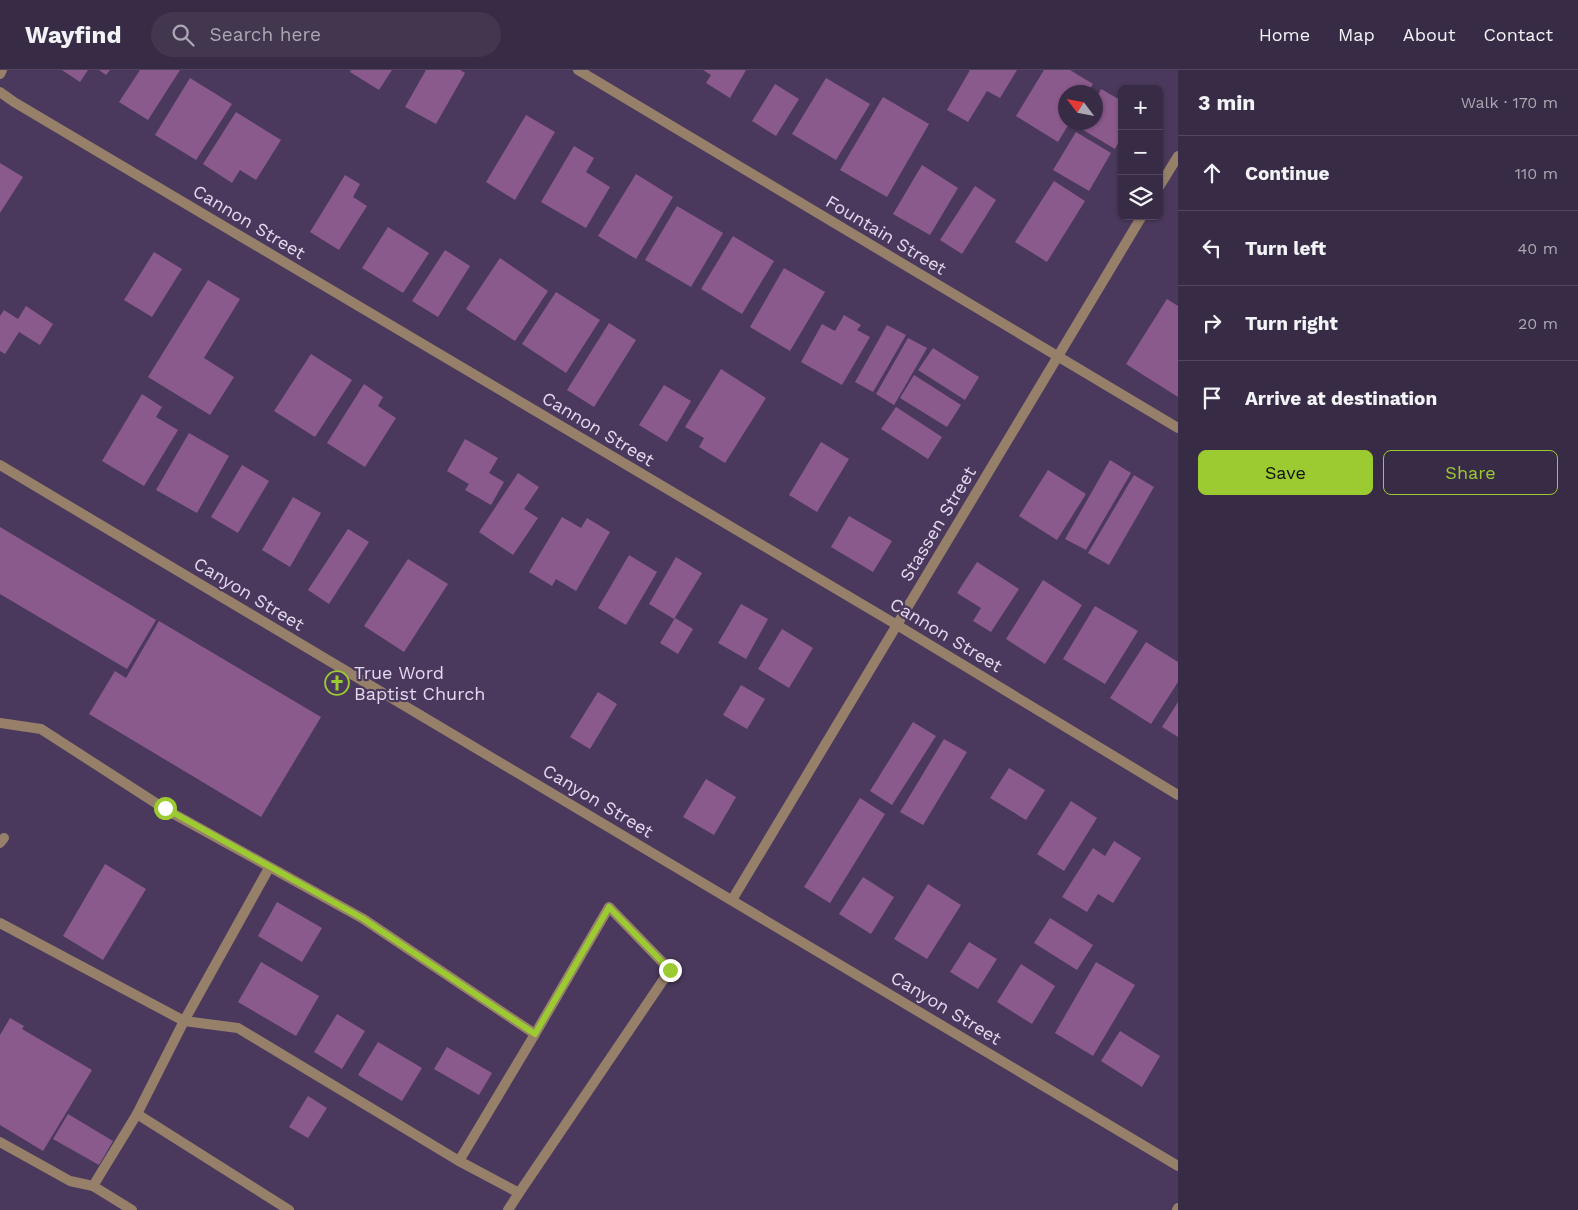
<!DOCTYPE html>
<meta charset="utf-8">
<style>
:root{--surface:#382b45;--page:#433750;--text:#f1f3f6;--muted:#aba7b3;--line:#52475e;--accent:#9cca31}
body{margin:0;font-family:"Work Sans",sans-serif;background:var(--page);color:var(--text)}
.controls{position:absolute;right:15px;top:15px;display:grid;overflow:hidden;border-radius:8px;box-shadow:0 1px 4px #0004}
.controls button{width:45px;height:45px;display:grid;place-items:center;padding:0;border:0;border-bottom:1px solid var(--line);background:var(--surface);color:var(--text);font:25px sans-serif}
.compass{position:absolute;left:1058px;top:15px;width:45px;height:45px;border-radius:50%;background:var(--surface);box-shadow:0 1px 4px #0004;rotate:302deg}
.stop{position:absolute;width:15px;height:15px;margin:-11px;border:4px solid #9cca31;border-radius:50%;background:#fff}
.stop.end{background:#9cca31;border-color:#fff;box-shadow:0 1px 5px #0008}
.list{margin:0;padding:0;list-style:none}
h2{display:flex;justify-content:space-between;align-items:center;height:65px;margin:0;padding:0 20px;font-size:21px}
h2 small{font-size:16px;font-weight:400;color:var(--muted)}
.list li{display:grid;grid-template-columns:32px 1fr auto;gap:15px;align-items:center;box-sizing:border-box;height:75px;padding:0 20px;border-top:1px solid var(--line)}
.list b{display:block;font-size:19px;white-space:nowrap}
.list em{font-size:16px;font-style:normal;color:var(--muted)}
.actions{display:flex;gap:10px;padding:15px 20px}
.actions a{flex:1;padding:11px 0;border:1px solid var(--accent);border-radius:8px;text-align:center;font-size:18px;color:var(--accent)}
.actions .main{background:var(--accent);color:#111}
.icon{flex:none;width:28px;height:28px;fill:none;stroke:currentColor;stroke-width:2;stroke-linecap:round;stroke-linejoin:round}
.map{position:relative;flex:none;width:1178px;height:1140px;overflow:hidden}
header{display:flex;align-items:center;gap:30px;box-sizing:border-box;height:70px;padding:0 25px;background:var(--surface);border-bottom:1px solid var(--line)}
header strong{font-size:24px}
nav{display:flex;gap:28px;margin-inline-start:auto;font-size:18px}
.search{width:350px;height:45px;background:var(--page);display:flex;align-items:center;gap:12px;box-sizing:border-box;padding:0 18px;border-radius:28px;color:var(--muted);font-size:19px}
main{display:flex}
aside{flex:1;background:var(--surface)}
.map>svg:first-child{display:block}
</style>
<header>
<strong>Wayfind</strong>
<div class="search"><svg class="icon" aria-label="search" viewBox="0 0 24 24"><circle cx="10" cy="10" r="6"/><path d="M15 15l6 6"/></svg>Search here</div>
<nav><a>Home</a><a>Map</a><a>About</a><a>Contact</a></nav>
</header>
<main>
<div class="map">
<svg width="1178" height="1140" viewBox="0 0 1178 1140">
<rect width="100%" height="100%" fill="#4a395c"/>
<!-- building -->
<g fill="#8b5a8d">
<polygon points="62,0 88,0 80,12"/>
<polygon points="99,0 110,0 106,5"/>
<polygon points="140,0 180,0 148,50 119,32"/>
<polygon points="351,0 392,0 379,20 350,2"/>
<polygon points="426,0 460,0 465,3 436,54 405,37"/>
<polygon points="703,0 746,0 730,28 706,13 711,5"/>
<polygon points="970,0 1017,0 1000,28 987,21 968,52 947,40"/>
<polygon points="1044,0 1070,0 1093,14 1088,22 1066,22 1066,52 1070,52 1058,72 1016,46"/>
<polygon points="190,8 232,34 196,90 155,65"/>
<polygon points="826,8 870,34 836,90 792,64"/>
<polygon points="775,14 799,29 776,66 752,51"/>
<polygon points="1101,19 1122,31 1122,66 1115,79 1078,57 1081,52 1096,52 1096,29"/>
<polygon points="883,27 929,54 887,127 840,100"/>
<polygon points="236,42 281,70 256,110 240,100 232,113 203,94"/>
<polygon points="526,45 555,62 515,130 486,112"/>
<polygon points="1076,62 1111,83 1089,121 1053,100"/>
<polygon points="574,76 594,88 586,102 610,117 586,158 541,132"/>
<polygon points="0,93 23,107 0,143"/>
<polygon points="922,95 958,118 930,165 893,144"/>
<polygon points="636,104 673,127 636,189 598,166"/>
<polygon points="345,105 360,114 353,127 367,136 339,180 310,162"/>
<polygon points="1054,111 1085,131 1047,192 1015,172"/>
<polygon points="975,116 996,130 962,184 940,170"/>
<polygon points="677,136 723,163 691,217 645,190"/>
<polygon points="388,157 429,183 403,223 362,198"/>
<polygon points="733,166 774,191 742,244 701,219"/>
<polygon points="445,180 470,196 438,247 412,231"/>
<polygon points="154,182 182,199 152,247 124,230"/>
<polygon points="500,188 548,221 515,271 466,239"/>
<polygon points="784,198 825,222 790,281 750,257"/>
<polygon points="208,210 240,229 204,288 234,307 210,345 148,307"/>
<polygon points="556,222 600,250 566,303 522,274"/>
<polygon points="1167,229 1178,236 1178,327 1126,294"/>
<polygon points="26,236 53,254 40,275 19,262 5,284 0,281 0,246 4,240 18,249"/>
<polygon points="844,245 861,255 857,260 870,267 842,315 801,292 822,254 835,261"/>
<polygon points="609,253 636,270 594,337 567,320"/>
<polygon points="887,255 906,265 873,322 855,312"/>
<polygon points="908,268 927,278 894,335 876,324"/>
<polygon points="933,278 979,307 965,330 918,300"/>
<polygon points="311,284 352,310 315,367 274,341"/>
<polygon points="721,299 766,328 725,393 699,377 704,368 685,357"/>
<polygon points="914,305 961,335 947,357 900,328"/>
<polygon points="364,314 383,327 378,336 396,348 365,397 327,373"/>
<polygon points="664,315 691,331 667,372 639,355"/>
<polygon points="142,324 162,337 156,347 178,360 144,416 102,391"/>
<polygon points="896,337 942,367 928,389 881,359"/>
<polygon points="189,363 229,386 197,443 156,420"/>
<polygon points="465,369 498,388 489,403 504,412 491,435 465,420 469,414 447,401"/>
<polygon points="821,372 849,389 817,442 789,425"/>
<polygon points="1110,390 1131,403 1086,480 1065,469"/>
<polygon points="242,395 269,411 238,463 211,447"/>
<polygon points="1048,400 1086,424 1057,470 1019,446"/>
<polygon points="518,403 539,417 524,439 538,448 513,485 479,462"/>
<polygon points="1134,405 1154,417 1109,495 1088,483"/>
<polygon points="293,427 321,443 290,497 262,480"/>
<polygon points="849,446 892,471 873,502 831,477"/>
<polygon points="562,447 581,458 587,448 610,462 576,521 556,509 552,516 529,502"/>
<polygon points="0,457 156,550 127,599 0,524"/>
<polygon points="348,459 369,472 329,534 308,520"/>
<polygon points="629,485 657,502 626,555 598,538"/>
<polygon points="676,487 702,503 674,549 649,534"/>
<polygon points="408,489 448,514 404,582 364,556"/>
<polygon points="977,492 1019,519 991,562 973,551 981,538 957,523"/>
<polygon points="1043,510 1082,535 1045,594 1006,569"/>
<polygon points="741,534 768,549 746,589 718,573"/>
<polygon points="1095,536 1138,561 1105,614 1063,589"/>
<polygon points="675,548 693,559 678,584 660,573"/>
<polygon points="159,551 321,647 261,747 89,644 115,601 126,608"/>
<polygon points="782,559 813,578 789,618 758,599"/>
<polygon points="1146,572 1178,592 1178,612 1151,654 1110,628"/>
<polygon points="741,615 765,629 747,659 723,645"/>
<polygon points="598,622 617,634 590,679 570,667"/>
<polygon points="1178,632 1178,667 1162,657"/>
<polygon points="913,652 936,666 892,735 870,721"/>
<polygon points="944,669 967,682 923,755 900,742"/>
<polygon points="1009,698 1045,720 1026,750 990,728"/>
<polygon points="706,709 736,727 714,765 683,747"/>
<polygon points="860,728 885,744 830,833 804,817"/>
<polygon points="1071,731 1097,748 1064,801 1037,784"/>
<polygon points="1114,771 1141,788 1113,833 1098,824 1087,842 1062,827 1093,778 1105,786"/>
<polygon points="105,794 146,819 103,890 63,866"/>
<polygon points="863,807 894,827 871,864 839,844"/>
<polygon points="928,814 961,835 927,889 894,869"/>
<polygon points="277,832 322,858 302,892 258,866"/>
<polygon points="1050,848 1093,875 1077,900 1034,873"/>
<polygon points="969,872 997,889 978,919 950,902"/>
<polygon points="261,892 319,926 296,966 238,932"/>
<polygon points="1096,892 1135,915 1093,986 1055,963"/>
<polygon points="1021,894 1055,916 1032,954 997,932"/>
<polygon points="337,944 365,961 342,999 314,982"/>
<polygon points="10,948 24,956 22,959 92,1000 43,1081 0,1055 0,965"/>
<polygon points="1120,961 1160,986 1142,1017 1101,991"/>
<polygon points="378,972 422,998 402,1031 358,1005"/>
<polygon points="447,977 492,1003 479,1025 434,999"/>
<polygon points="308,1026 327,1038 308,1068 289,1057"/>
<polygon points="68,1044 113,1071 99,1095 53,1069"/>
</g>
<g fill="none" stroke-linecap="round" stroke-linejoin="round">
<!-- service -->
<g stroke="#978069" stroke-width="10">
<polyline points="0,653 41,659 165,739 362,848 535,964"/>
<polyline points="0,773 4,768"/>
<polyline points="0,853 184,951 238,958 459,1091 519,1123 508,1140"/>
<polyline points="137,1044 289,1140"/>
<polyline points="0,1072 70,1111 93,1116 132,1140"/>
<polyline points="459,1091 535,964 609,837 670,900 519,1123"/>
<polyline points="93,1116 137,1044 184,951 269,798"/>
<polyline points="1177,1140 1178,1138"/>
</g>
<!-- minor -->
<g stroke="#978069" stroke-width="10">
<polyline points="578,0 1178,358"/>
<polyline points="0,4 2,0"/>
<polyline points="0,22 14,32 897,555 1178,725"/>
<polyline points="1159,117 1178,86"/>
<polyline points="0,395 1178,1096"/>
<polyline points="732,830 1142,146"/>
</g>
</g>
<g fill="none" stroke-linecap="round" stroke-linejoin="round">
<!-- route -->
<polyline stroke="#9cca31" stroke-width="6" points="165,738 362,848 535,964 609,837 670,900"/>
</g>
<!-- icons -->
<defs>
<g id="church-ring" transform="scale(1.25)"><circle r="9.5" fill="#4a395c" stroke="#9cca31" stroke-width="1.5"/><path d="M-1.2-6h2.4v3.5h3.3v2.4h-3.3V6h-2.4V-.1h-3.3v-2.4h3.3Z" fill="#9cca31"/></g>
</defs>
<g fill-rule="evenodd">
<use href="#church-ring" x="337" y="613"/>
</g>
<g text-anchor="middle" stroke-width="4.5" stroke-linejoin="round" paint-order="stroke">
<!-- street labels -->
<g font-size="18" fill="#e3d9ef" stroke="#4a395c">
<text transform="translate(249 152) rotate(31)" y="6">Cannon Street</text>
<text transform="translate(886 165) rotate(31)" y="6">Fountain Street</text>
<text transform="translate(598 359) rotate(31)" y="6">Cannon Street</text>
<text transform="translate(938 454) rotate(-59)" y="6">Stassen Street</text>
<text transform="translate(249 524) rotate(31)" y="6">Canyon Street</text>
<text transform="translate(946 565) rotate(31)" y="6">Cannon Street</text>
<text transform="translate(598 731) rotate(31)" y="6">Canyon Street</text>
<text transform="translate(946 938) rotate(31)" y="6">Canyon Street</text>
</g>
<!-- poi labels -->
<g font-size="18" fill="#e3d9ef" stroke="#4a395c" text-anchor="start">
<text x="354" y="609">True Word<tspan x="354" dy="21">Baptist Church</tspan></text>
</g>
</g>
</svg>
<div class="controls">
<button>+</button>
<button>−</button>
<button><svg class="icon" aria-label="layers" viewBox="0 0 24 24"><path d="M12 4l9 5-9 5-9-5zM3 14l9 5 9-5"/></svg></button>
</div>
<svg class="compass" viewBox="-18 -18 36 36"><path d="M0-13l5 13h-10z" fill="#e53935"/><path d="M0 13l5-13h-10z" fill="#aba7b3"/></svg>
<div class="stop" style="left:165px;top:738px"></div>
<div class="stop end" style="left:670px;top:900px"></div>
</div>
<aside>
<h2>3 min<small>Walk · 170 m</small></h2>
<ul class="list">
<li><svg class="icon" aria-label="ahead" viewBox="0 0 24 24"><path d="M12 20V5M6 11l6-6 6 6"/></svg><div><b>Continue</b></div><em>110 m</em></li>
<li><svg class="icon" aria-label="left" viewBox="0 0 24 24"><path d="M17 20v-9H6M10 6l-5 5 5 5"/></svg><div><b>Turn left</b></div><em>40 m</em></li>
<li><svg class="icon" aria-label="right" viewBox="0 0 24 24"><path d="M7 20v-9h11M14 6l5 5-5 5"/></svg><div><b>Turn right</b></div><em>20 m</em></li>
<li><svg class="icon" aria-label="arrive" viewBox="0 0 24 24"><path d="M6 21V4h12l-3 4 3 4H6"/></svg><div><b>Arrive at destination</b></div></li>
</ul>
<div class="actions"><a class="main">Save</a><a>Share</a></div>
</aside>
</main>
